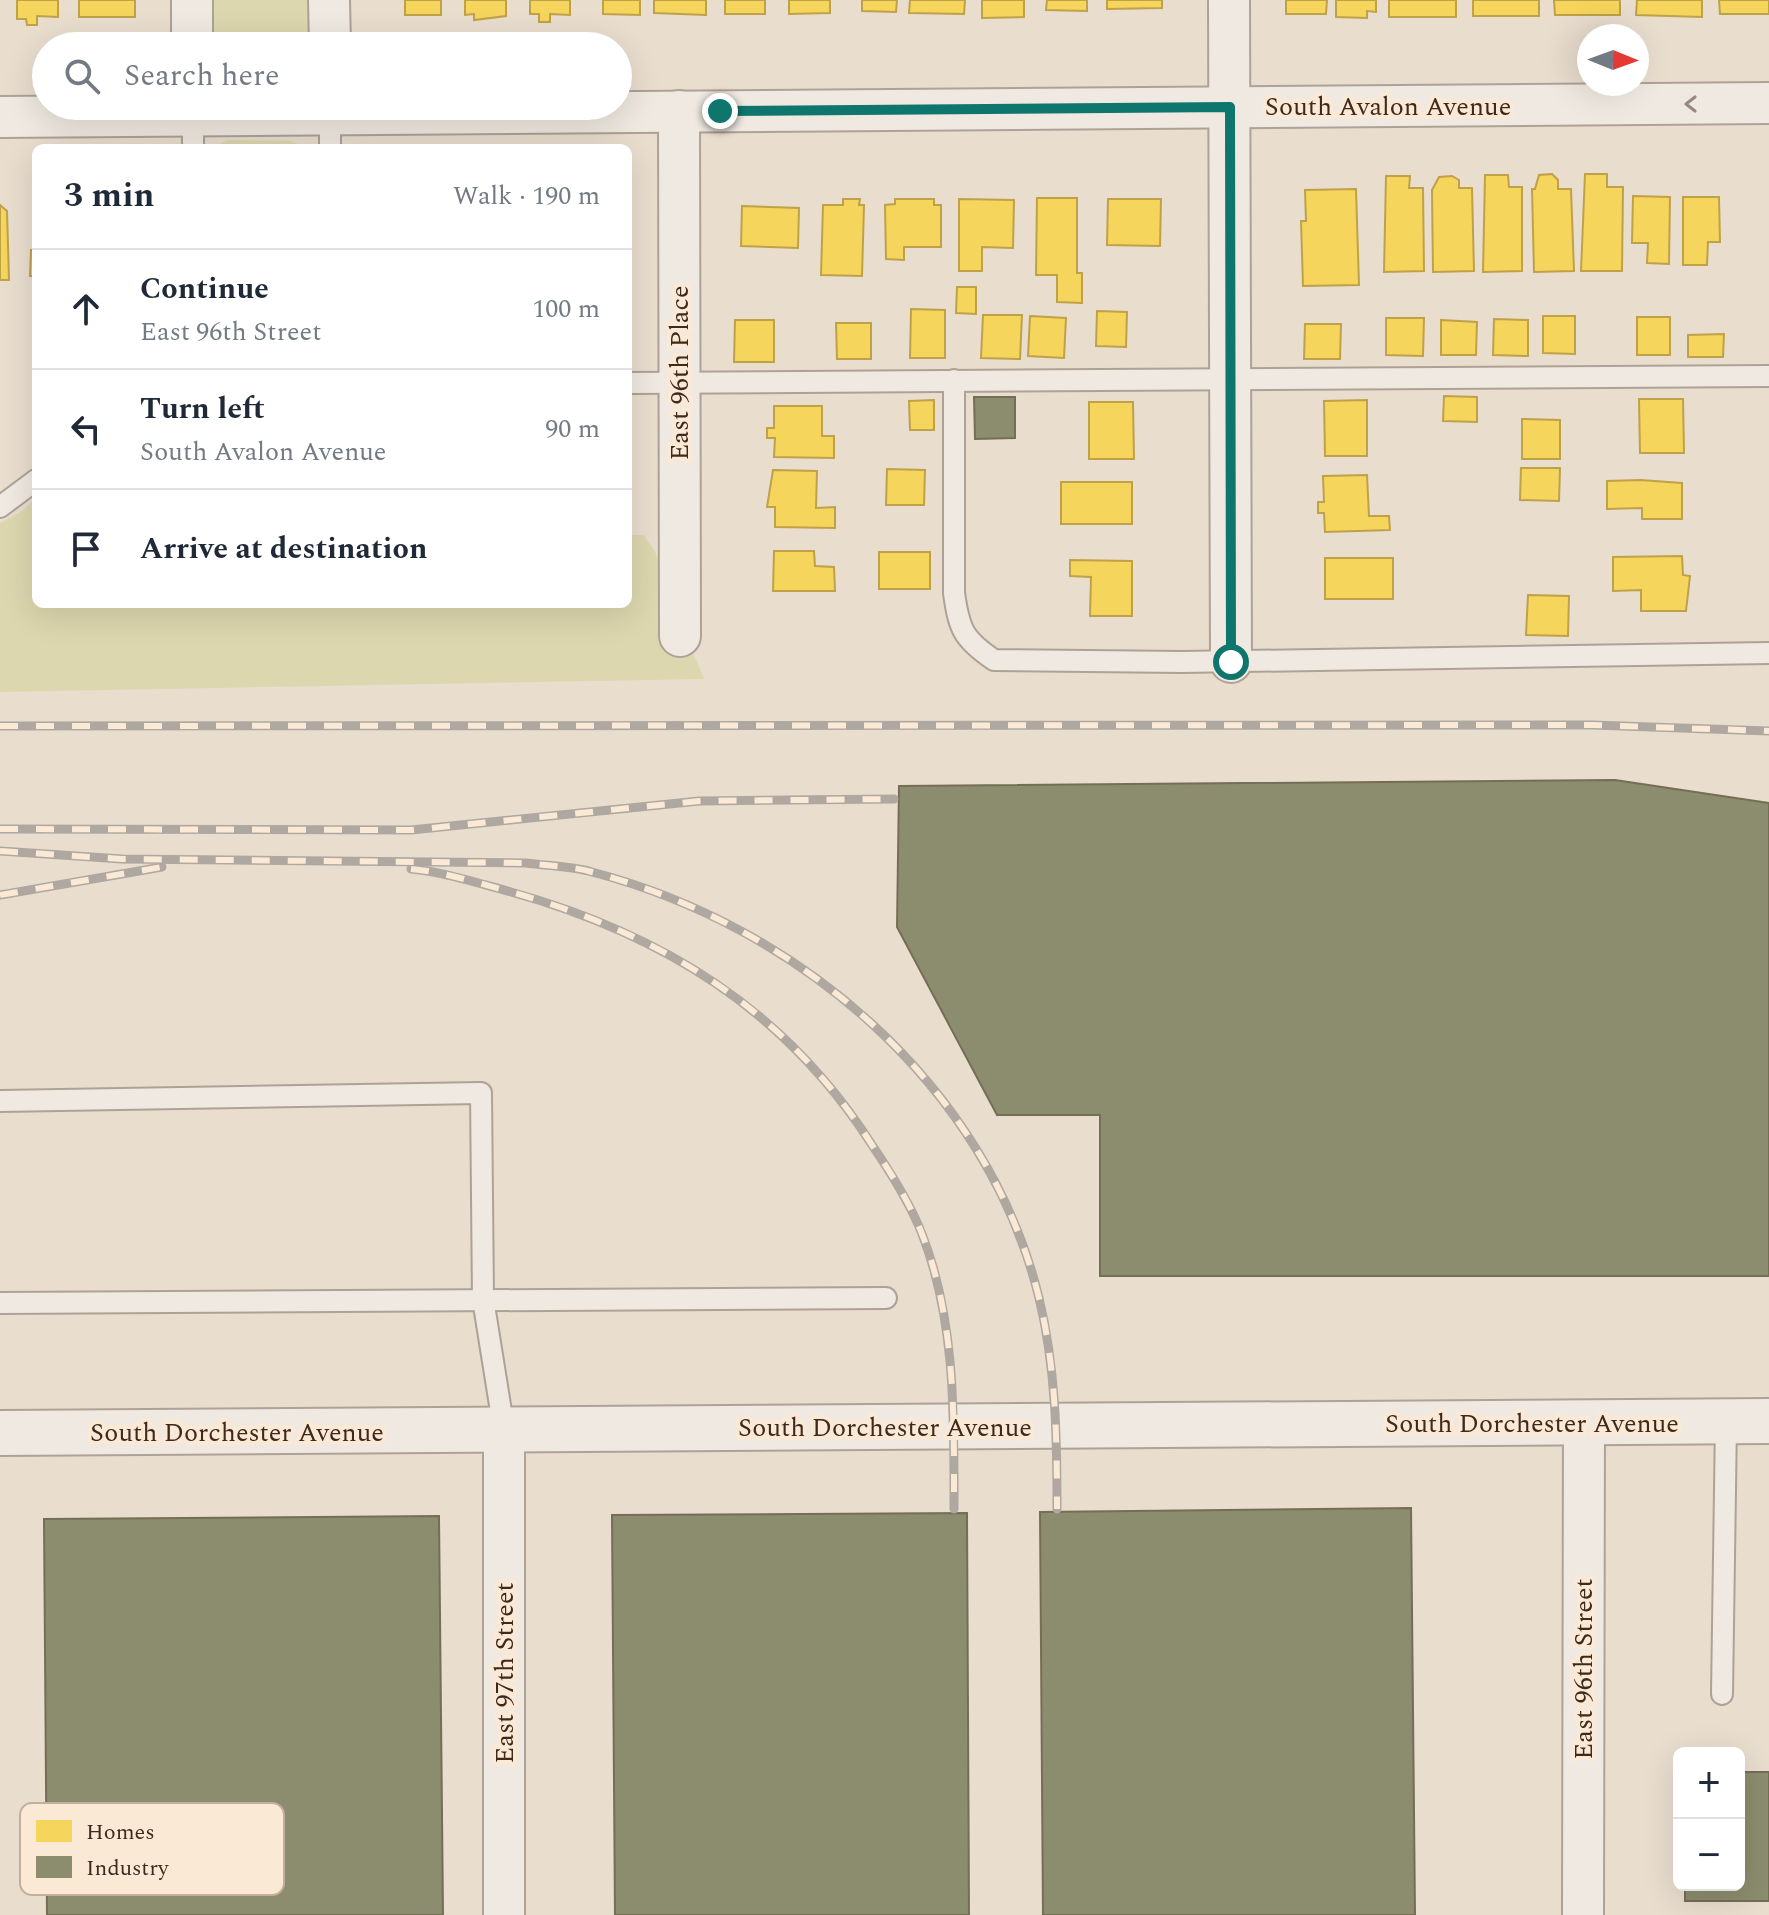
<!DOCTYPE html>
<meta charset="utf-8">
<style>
:root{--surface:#fff;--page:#f6f6f7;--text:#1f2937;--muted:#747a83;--line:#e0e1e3}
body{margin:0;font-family:Spectral,serif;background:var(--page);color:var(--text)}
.controls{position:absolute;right:24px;bottom:24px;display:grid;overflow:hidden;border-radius:12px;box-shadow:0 8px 32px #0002}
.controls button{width:72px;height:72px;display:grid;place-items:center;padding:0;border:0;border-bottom:2px solid var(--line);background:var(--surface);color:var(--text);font:40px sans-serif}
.compass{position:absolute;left:1577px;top:24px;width:72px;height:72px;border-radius:50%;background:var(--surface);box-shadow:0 8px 32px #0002;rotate:91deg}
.stop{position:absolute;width:24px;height:24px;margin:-18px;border:6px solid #0f766e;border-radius:50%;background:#fff}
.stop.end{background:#0f766e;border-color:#fff;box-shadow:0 2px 8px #0008}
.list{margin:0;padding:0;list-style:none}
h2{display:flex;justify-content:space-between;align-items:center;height:104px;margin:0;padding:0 32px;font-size:34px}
h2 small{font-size:26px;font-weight:400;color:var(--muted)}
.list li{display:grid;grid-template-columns:52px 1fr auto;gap:24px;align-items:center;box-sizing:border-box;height:120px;padding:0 32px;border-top:2px solid var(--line)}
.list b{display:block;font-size:30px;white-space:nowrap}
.list p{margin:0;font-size:26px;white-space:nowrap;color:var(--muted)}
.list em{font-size:26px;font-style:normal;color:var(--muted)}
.icon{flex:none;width:44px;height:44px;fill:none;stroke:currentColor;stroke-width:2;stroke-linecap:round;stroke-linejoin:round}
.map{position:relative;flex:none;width:1769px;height:1915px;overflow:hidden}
.search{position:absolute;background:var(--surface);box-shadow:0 8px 32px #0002;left:32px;top:32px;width:600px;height:88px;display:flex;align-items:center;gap:20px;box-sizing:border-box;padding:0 28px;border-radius:44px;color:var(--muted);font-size:30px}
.panel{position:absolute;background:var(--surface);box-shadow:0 8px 32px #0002;left:32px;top:144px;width:600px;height:464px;border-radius:12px}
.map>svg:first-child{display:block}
</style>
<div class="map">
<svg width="1769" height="1915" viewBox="0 0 1769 1915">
<rect width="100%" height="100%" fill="#e9ddce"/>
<!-- green -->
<g fill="#ddd7af">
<rect x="209" y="0" width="104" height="46"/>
<polygon points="228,140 290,141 312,148 211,148"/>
<path d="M36 498V604H628V535H644C648 542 655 550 657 557 666 590 648 645 694 655L704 679 0 692V523L21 512Z"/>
</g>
<!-- homes -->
<g fill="#f6d55c" stroke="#bfa149" stroke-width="2">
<polygon points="17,0 58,0 58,17 37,16 37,25 27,25 26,19 17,19"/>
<rect x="79" y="0" width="56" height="17"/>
<rect x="405" y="0" width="36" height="15"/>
<polygon points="465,0 506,0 506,16 474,20 474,14 465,15"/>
<polygon points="530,0 570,0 570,15 550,14 550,22 539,22 539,14 530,14"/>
<polygon points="603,0 640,0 640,15 603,14"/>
<polygon points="654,0 706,0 706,15 654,13"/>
<rect x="725" y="0" width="40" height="14"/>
<polygon points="789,0 830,0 830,13 789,14"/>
<polygon points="862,0 897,0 896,12 862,11"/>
<polygon points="910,0 965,0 964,14 909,13"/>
<polygon points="982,0 1024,0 1024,17 982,18"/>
<polygon points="1047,0 1087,0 1087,11 1046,10"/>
<polygon points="1107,0 1162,0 1162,8 1107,9"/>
<polygon points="1286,0 1327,0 1326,14 1286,14"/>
<polygon points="1336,0 1376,0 1376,12 1367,11 1367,18 1336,17"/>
<rect x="1389" y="0" width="67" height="17"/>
<rect x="1473" y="0" width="66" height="16"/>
<polygon points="1554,0 1620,0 1620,15 1555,15"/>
<polygon points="1637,0 1702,0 1702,17 1636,15"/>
<polygon points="1719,0 1769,0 1769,14 1720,14"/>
<polygon points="1552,174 1558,180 1558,189 1571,189 1574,271 1534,272 1532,189 1535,189 1539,175"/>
<polygon points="1585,174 1607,174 1607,187 1623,187 1622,271 1581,271"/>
<polygon points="1485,175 1508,175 1509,187 1522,187 1522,271 1483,272"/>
<polygon points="1386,176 1410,176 1409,188 1423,188 1424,271 1384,272"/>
<polygon points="1452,176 1459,180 1459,188 1472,188 1474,271 1433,272 1432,190 1439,177"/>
<polygon points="1356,189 1359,285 1303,286 1301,221 1306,221 1305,190"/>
<polygon points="1633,196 1670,197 1669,264 1647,263 1648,243 1632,243"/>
<polygon points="1683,197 1719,197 1720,242 1708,242 1707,265 1683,265"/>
<polygon points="1037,198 1077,198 1077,273 1082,273 1082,303 1057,302 1057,275 1036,275"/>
<polygon points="843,199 860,199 859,205 864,205 862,276 821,275 823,205 843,205"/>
<polygon points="895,199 934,199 934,205 941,205 941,247 904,247 904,260 886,259 885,205 895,204"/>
<polygon points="959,199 1014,200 1013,248 982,247 982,271 959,271"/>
<polygon points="1108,199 1161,199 1160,246 1107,245"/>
<polygon points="0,205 7,211 9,280 0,280"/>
<polygon points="742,206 799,208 798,248 741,246"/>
<polygon points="31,250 36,250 36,276 30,276"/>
<polygon points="957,287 976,287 976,314 956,313"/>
<polygon points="911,309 945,310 945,358 910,358"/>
<polygon points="1097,311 1127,312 1126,347 1096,346"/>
<polygon points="983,315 1022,315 1020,359 981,358"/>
<polygon points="1030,316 1066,318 1064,358 1028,356"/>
<polygon points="1543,316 1575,316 1575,354 1543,353"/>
<rect x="1637" y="317" width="33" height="38"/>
<polygon points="1386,318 1424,318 1423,356 1386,355"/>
<polygon points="1494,319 1528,320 1528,356 1493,355"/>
<polygon points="735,320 774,320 774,362 734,362"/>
<polygon points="1441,320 1477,322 1476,355 1441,355"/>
<polygon points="836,323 871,323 871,359 837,359"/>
<polygon points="1305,324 1341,324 1340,359 1304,359"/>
<polygon points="1724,334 1723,357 1688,357 1688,335"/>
<polygon points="1444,396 1477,397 1477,422 1443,421"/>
<polygon points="1639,399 1683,399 1684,453 1640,453"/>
<polygon points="934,400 934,430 910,430 909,401"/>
<polygon points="1367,400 1367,456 1325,456 1324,401"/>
<polygon points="1089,402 1133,402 1134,459 1089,459"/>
<polygon points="774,406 822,406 822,436 834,436 834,458 774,457 775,438 767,438 767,428 774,428"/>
<polygon points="1522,419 1560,420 1560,459 1522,459"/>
<polygon points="1521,468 1560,468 1559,501 1520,500"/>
<polygon points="887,469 925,470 924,505 886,505"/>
<polygon points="773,470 817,471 816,508 835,507 835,528 775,527 775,507 767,507"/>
<polygon points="1367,475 1369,516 1389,516 1390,530 1325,532 1324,513 1318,513 1318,502 1324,502 1323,476"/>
<polygon points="1640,480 1682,483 1682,519 1642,519 1642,508 1607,509 1607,481"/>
<rect x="1061" y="482" width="71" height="42"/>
<polygon points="774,551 814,551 815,566 834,567 835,591 773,591"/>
<rect x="879" y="552" width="51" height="37"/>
<polygon points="1682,556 1683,575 1690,576 1686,611 1641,611 1641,590 1613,591 1613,557"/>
<rect x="1325" y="558" width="68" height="41"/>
<polygon points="1070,560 1132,561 1132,616 1090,616 1091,577 1070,576"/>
<polygon points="1528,595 1569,596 1568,636 1526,635"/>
</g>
<!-- industry -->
<g fill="#8c8c6e" stroke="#756e56" stroke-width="2">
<polygon points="974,397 1015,397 1015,438 975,439"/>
<polygon points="1615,780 1769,803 1769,1276 1100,1276 1100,1115 997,1115 897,927 899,786"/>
<polygon points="1411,1508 1415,1915 1043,1915 1040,1512"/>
<polygon points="967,1513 969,1915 615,1915 612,1515"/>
<polygon points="439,1516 443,1915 47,1915 44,1519"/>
<polygon points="1739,1772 1769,1772 1769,1901 1685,1901 1685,1885 1739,1885"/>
</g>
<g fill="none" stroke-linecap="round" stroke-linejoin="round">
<!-- service casing -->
<g stroke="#aea297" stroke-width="24">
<g id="service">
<polyline points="330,114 330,148"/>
<polyline points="193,115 193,148"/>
<path d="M954 380V593C959 629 963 639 994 660L1182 662 1769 653"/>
<polyline points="628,383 1769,376"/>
<polyline points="0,507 36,480"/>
<polyline points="0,1101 481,1093 483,1299 504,1430"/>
<polyline points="0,1303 886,1298"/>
<polyline points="1722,1694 1726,1422"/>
</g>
</g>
<!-- minor casing -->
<g stroke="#aea297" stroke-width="44">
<g id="minor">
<polyline points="192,0 192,46"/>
<polyline points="329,0 330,46"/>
<polyline points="1229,0 1231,662"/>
<polyline points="679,111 680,636"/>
<polyline points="0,117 1769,103"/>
<polyline points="504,1915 504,1430"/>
<polyline points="1583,1915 1584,1423"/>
</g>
</g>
<!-- tertiary casing -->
<g stroke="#aea297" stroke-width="48">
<polyline id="tertiary" points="0,1433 1769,1421"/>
</g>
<!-- service -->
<use href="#service" stroke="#f0e9e1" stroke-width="20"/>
<!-- minor -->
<use href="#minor" stroke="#f0e9e1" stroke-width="40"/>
<!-- tertiary -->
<use href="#tertiary" stroke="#f0e9e1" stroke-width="44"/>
<!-- rail casing -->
<g stroke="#afa8a1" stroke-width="9">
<g id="rail">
<polyline points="0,726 1592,725 1769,731"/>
<polyline points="0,829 411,830 699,801 894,799"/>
<path d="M0 851 122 859 526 863C548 866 571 866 592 872 799 926 987 1085 1039 1298 1056 1368 1057 1438 1057 1509"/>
<path d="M411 869C444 872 478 883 511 892 662 934 786 1010 872 1145 891 1173 910 1203 922 1234 956 1321 954 1418 954 1509"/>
<polyline points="0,895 162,867"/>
</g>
</g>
<!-- rail -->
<use href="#rail" stroke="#fae9d4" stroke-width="6" stroke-dasharray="18" stroke-linecap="butt"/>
</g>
<!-- one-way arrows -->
<defs><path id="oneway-chevron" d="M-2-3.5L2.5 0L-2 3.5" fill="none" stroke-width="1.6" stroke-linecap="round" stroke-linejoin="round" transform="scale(2)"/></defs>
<use stroke="#98887f" href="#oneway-chevron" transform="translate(1691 104) rotate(180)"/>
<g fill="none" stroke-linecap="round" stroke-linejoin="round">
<!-- route -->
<polyline stroke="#0f766e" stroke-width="10" points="720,111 1230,107 1231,662"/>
</g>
<g text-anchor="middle" stroke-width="8" stroke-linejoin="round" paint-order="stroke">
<!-- street labels -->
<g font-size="26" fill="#3f281d" stroke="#fae9d4">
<text x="1388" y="115">South Avalon Avenue</text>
<text transform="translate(679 373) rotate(-90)" y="9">East 96th Place</text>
<text x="1532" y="1432">South Dorchester Avenue</text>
<text x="885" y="1436">South Dorchester Avenue</text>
<text x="237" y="1441">South Dorchester Avenue</text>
<text transform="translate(1583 1669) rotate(-90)" y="9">East 96th Street</text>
<text transform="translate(504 1673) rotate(-90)" y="9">East 97th Street</text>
</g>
</g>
<!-- legend -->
<rect x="20" y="1803" width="264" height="92" rx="12" fill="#fae9d4" stroke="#c2af9d" stroke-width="2"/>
<rect x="36" y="1820" width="36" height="22" fill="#f6d55c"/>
<rect x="36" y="1856" width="36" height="22" fill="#8c8c6e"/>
<g font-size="22" fill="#3f281d">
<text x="86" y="1839">Homes</text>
<text x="86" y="1875">Industry</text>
</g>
</svg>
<div class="controls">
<button>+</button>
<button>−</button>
</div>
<svg class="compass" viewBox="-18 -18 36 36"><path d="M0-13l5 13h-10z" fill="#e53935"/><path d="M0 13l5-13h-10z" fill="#747a83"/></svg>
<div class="stop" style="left:1231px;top:662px"></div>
<div class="stop end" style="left:720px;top:111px"></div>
<div class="search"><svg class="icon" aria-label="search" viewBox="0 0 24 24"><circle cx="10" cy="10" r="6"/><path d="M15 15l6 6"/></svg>Search here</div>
<section class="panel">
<h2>3 min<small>Walk · 190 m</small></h2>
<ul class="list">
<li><svg class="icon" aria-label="ahead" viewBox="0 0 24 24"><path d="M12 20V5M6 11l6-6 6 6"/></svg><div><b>Continue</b><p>East 96th Street</p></div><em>100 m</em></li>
<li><svg class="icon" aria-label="left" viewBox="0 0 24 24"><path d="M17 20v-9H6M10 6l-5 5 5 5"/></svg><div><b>Turn left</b><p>South Avalon Avenue</p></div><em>90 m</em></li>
<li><svg class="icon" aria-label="arrive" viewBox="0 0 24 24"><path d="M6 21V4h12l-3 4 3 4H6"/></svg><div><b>Arrive at destination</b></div></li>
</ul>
</section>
</div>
